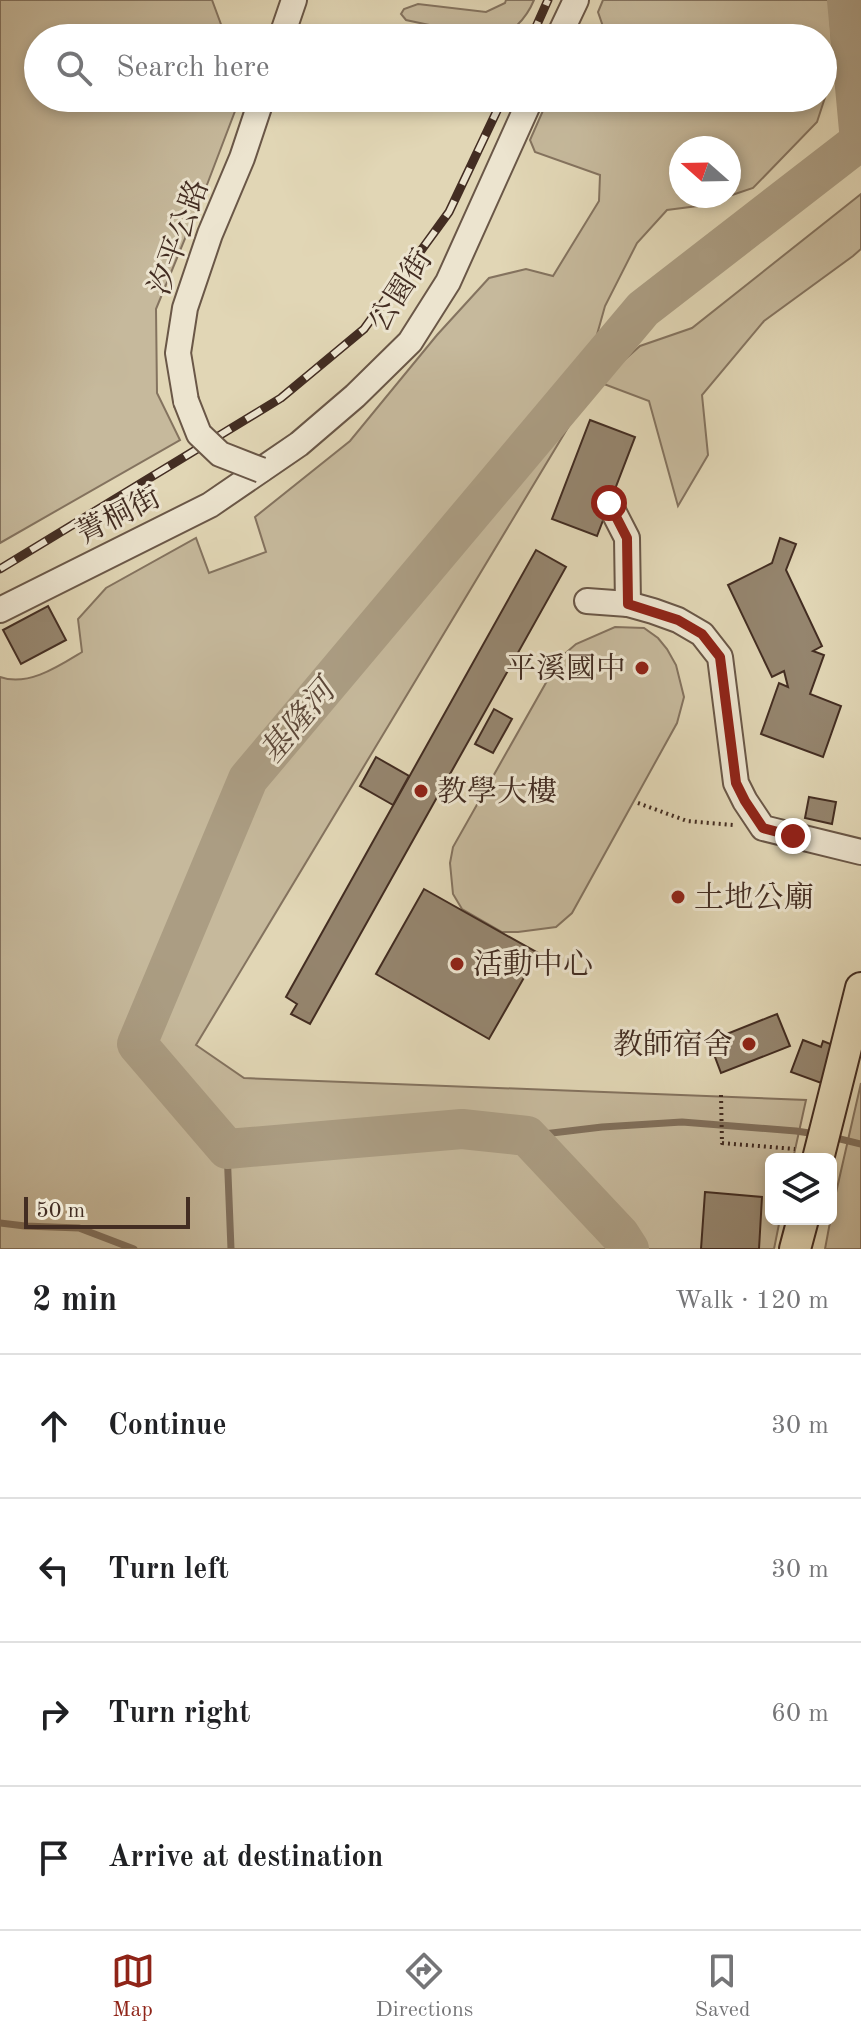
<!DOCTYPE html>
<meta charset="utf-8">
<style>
body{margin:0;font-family:"Old Standard TT","Noto Serif TC",serif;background:#f6f6f6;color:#202124}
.controls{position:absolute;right:24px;bottom:24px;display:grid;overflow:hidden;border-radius:12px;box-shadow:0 4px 12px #0003}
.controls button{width:72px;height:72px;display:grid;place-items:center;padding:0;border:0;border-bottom:2px solid #e0e0e0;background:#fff;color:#202124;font:40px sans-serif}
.compass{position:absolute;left:669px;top:136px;width:72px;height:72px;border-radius:50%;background:#fff;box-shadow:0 4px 12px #0003;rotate:290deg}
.scale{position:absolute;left:24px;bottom:20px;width:166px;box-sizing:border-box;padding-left:8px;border:4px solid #432d22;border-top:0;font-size:22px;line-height:28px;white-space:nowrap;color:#432d22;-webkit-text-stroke:6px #ece4cf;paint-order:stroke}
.stop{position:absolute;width:24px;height:24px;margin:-18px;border:6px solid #8f2418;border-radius:50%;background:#fff}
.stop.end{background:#8f2418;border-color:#fff;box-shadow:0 2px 8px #0008}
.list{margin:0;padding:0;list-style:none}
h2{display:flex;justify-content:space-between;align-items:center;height:104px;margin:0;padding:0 32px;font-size:34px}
h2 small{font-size:26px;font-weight:400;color:#757577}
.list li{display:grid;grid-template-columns:52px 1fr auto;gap:24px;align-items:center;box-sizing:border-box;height:144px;padding:0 32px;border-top:2px solid #e0e0e0}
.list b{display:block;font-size:30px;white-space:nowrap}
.list em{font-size:26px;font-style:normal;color:#757577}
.icon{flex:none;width:44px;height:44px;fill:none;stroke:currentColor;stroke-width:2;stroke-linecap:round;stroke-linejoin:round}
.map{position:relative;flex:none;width:861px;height:1249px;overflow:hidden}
.search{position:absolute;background:#fff;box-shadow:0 4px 12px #0003;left:24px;right:24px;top:24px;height:88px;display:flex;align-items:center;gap:20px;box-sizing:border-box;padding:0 28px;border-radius:44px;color:#757577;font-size:30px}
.sheet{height:680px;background:#fff}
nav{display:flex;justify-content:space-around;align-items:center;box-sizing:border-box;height:112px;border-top:2px solid #e0e0e0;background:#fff;font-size:22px;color:#757577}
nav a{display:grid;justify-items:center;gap:4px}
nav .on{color:#8f2418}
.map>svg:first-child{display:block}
.green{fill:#c6b99c;stroke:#84735f;stroke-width:2}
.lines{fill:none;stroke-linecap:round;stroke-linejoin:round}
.stream{stroke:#81705c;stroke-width:7}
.river{stroke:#ab9d83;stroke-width:40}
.building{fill:#95856e;stroke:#432d22;stroke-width:2}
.minor-casing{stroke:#6a5747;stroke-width:28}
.major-casing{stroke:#432d22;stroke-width:34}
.path{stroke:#432d22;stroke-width:4;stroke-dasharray:2 4;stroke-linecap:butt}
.minor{stroke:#ece4cf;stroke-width:24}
.major{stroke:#e1d6b5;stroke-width:30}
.rail-casing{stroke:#432d22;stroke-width:9}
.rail{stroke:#ece4cf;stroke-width:6;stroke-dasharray:18;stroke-linecap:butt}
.minor-bridge-casing{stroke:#6a5747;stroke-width:28;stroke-linecap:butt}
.minor-bridge{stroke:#ece4cf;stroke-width:24}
.route{stroke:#8f2418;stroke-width:10}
.poi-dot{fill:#8f2418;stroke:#ece4cf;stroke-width:3}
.labels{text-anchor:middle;stroke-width:6;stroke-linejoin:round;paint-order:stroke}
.street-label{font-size:30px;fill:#432d22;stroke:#ece4cf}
.poi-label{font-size:30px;fill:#432d22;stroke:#ece4cf;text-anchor:start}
.water-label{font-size:32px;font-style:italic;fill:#5d493a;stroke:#ece4cf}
</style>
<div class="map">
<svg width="861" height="1249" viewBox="0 0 861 1249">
<rect width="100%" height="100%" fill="#e1d6b5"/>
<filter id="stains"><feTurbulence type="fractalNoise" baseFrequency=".0025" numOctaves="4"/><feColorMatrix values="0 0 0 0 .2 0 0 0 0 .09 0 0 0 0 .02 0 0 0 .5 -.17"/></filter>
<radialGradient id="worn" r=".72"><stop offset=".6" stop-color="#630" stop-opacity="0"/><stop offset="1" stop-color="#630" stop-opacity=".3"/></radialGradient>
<g class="green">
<polygon points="0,0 212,0 222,27 234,38 38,38 38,98 240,98 205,190 156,309 157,393 180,440 0,543"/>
<path d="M506,0H534C527,17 510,38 490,38L406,20L401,14L404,9L418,4L486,12L505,3Z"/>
<path d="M603,0H829L834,70L817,122L753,188L729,196V148H681V196H728L698,206L667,210L637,243L605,306L593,349L623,361L640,346L692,328L861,194V249L853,256L764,321L702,395L708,455L678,506L649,401L596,381L196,1045L244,1078L806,1100L793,1159H771V1219H780L774,1249H0V677C28,687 59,666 82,652L78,619L106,588L196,538L209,573L266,552L255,517L350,441L437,335L489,278L526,269L553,276L599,201L600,175L535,152L530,140L545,106L574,110L594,107L597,98H823V38H607L598,12Z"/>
<polygon points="615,627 644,628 658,638 667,649 676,665 684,697 677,723 572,913 556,927 518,932 502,932 462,909 453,894 450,863 453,847 560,658 576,644"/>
<polygon points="861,1083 861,1249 825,1249 833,1206"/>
</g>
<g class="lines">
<g class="stream">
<polyline points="860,141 861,142"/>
<polyline points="527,1136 602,1127 682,1122 796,1131 816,1134"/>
<polyline points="832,1137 861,1144"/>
<polyline points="227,1149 231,1249"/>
<polyline points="0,1223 25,1226 79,1228 134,1249"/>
</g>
<polyline class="river" points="629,1249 620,1235 527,1136 462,1129 227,1149 137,1044 248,779 643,309 860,141 847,0"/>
</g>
<g class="building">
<polygon points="590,420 635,437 597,536 552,519"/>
<polygon points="780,538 796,544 786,570 822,646 813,651 824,655 810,694 841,706 823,757 761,734 779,683 788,687 784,671 772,677 728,585 772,563"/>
<polygon points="536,550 566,567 310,1024 291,1014 297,1004 286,997"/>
<polygon points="48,606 66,640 21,664 3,630"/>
<polygon points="494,709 512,719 493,753 475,744"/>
<polygon points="376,757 409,776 393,805 360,786"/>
<polygon points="809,797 836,802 832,824 805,818"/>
<polygon points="424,889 538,953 489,1039 376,974"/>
<polygon points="777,1014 790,1046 721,1073 709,1041"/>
<polygon points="803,1040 821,1047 823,1041 838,1047 824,1084 791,1072"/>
<polygon points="705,1192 762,1197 759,1249 701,1249"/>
</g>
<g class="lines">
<defs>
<g id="minor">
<polyline points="281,38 294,0"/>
<polyline points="558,38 576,0"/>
<polyline points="186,401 178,353 185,308 210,234 242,158 262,98"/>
<polyline points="609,503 627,538 628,604"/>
<polyline points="587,601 628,604 653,611 678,620 702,634 720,657 736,783 745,801 763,828 861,852"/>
<polyline points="0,610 210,505 299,444 355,396 410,342 448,282 531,98"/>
</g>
<g id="major">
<polyline points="818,1159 861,988"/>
<polyline points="795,1249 803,1219"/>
</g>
</defs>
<use href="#minor" class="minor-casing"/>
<use href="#major" class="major-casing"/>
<g class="path">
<polyline points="638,803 687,821 733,825"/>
<polyline points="721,1095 722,1143 795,1149"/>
</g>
<use href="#minor" class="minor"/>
<use href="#major" class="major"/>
<defs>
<g id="rail">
<polyline points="531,38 548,0"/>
<polyline points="0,569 281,398 364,329 449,212 503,98"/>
</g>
</defs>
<use href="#rail" class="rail-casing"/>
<use href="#rail" class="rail"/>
<defs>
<polyline id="minor-bridge" points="186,401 199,434 220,454 261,470"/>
</defs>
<use href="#minor-bridge" class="minor-bridge-casing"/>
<use href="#minor-bridge" class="minor-bridge"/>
</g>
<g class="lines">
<polyline class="route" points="609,503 627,538 628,604 678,620 702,634 720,657 736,783 745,801 763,828 793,836"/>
</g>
<g class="poi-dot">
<circle cx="642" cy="668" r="8"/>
<circle cx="421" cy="791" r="8"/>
<circle cx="678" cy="897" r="8"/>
<circle cx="457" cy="964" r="8"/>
<circle cx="749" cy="1044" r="8"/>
</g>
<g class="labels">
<g class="street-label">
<text transform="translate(178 237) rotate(-70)" y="10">汐平公路</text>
<text transform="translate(400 290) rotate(-57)" y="10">公園街</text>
<text transform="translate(118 515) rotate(-27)" y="10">菁桐街</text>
</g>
<g class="poi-label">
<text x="626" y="678" text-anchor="end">平溪國中</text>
<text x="437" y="801">教學大樓</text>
<text x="694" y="907">土地公廟</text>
<text x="473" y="974">活動中心</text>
<text x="733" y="1054" text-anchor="end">教師宿舍</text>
</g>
<g class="water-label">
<text transform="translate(297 721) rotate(-50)" y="11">基隆河</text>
</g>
</g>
<rect width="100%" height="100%" filter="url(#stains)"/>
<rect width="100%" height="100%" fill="url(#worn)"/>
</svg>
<div class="controls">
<button><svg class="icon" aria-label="layers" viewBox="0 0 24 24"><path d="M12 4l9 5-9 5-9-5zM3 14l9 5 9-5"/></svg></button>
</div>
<svg class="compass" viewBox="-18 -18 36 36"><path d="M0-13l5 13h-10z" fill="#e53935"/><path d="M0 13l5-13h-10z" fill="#757577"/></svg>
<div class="scale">50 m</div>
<div class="stop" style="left:609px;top:503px"></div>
<div class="stop end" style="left:793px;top:836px"></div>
<div class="search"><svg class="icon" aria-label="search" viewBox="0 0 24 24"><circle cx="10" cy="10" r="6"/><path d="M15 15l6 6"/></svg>Search here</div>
</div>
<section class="sheet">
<h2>2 min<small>Walk · 120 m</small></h2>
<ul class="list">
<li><svg class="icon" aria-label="ahead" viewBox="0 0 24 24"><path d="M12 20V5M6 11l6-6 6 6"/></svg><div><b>Continue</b></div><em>30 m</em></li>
<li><svg class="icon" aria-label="left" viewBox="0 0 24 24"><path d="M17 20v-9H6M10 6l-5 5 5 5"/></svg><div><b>Turn left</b></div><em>30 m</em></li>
<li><svg class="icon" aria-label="right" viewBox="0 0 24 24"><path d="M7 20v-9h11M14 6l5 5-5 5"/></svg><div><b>Turn right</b></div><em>60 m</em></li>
<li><svg class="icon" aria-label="arrive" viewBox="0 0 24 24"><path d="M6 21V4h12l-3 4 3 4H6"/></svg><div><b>Arrive at destination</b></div></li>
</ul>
</section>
<nav>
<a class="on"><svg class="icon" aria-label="map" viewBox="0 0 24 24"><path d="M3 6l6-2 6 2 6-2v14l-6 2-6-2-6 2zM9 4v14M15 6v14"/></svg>Map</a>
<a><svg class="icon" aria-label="directions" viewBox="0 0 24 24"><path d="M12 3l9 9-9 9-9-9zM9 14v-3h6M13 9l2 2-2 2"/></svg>Directions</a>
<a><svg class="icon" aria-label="saved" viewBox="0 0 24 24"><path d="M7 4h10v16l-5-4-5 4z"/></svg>Saved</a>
</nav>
